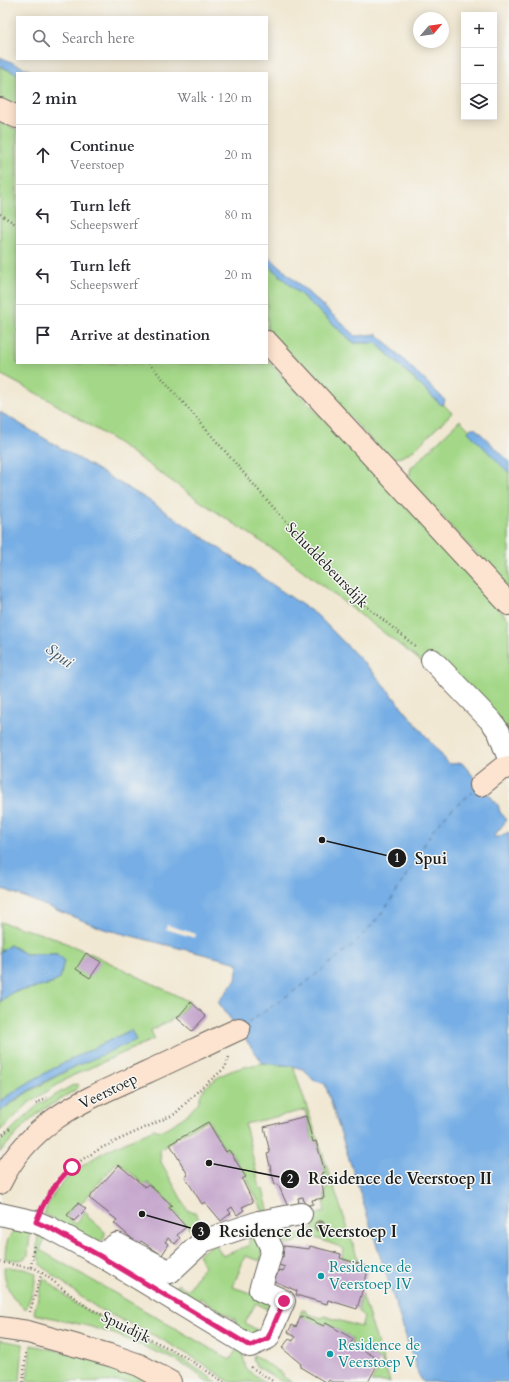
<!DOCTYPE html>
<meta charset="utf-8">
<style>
body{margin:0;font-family:Cardo,serif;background:#f7f7f7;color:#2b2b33}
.controls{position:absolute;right:12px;top:12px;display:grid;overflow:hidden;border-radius:0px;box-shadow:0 2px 10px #0003}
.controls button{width:36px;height:36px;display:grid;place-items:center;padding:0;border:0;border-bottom:1px solid #e1e1e2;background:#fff;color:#2b2b33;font:20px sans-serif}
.compass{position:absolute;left:413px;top:12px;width:36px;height:36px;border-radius:50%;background:#fff;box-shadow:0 2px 10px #0003;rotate:61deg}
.stop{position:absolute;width:12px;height:12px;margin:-9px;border:3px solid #db2777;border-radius:50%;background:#fff}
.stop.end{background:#db2777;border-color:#fff;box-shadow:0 1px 4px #0008}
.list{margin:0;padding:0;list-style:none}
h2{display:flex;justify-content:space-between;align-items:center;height:52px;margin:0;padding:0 16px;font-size:17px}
h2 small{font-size:13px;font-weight:400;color:#7c7c81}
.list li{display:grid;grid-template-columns:26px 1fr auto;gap:12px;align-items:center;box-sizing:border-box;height:60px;padding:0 16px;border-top:1px solid #e1e1e2}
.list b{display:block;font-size:15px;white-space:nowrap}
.list p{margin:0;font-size:13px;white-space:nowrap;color:#7c7c81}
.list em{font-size:13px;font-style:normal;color:#7c7c81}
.icon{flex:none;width:22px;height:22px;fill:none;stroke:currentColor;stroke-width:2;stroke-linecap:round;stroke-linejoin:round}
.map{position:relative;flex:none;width:509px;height:1382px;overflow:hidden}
.search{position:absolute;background:#fff;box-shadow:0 2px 10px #0003;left:16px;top:16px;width:252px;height:44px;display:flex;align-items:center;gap:10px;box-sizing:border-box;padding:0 14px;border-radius:0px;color:#7c7c81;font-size:15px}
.panel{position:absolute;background:#fff;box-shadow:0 2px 10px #0003;left:16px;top:72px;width:252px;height:292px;border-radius:0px}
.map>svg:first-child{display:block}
.green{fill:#a4d888;stroke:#607a52}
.water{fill:#76aee5;stroke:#496580}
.pier{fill:#f1e8d3}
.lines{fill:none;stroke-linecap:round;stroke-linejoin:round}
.ferry{stroke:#40566c;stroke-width:1;stroke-dasharray:5 4;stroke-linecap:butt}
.building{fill:#c4a5cc}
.street-casing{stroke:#67635c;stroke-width:24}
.secondary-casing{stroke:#67635c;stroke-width:24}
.path{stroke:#67635c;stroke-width:2.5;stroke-dasharray:1 3;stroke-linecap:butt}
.street{stroke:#fff;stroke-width:22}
.secondary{stroke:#fde4d0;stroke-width:22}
.tree{fill:#929780}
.route{stroke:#db2777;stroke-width:5}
.culture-dot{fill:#0f9aa8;stroke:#f6f6f2;stroke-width:1.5}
.labels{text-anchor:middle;stroke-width:3;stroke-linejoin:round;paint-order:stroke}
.street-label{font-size:15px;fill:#1c1c1c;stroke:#f6f6f2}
.culture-label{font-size:15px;fill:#0d838f;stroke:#f6f6f2;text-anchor:start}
.water-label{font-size:16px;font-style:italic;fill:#40566c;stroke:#f6f6f2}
.leader{fill:none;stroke:#1c1c1c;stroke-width:1.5}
.callout-dot{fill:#1c1c1c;stroke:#f6f6f2;stroke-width:1.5}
.mark-label{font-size:12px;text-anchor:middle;font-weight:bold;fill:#fff}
.callout-label{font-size:16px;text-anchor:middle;font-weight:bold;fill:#1c1c1c;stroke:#f6f6f2;stroke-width:3;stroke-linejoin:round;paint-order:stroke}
</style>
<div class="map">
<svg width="509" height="1382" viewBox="0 0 509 1382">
<rect width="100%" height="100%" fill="#f6f6f2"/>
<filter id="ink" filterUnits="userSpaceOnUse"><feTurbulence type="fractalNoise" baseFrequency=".025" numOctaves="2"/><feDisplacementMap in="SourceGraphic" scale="8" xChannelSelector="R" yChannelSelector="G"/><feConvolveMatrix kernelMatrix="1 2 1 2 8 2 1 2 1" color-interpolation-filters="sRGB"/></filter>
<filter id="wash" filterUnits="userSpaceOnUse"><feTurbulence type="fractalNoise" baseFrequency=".012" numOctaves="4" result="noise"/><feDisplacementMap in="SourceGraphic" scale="16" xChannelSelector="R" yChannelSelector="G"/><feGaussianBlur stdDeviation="0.9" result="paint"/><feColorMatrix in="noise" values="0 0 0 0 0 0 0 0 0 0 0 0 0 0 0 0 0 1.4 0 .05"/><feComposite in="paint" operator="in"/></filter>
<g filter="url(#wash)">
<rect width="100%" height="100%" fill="#f1e8d3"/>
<g class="green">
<polygon points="0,66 17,74 17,108 0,100"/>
<polygon points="0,121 17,130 17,363 267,363 267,360 388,487 509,620 509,733 422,662 289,560 197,499 118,443 49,400 0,374"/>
<polygon points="267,264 354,343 376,343 441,405 443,404 452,413 414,450 401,457 389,459 267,329"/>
<polygon points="460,420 470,430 468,431 470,434 509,473 509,589 410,482 409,477 411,468"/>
<path d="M0,922L49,936L94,955L190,1002L177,1017L151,1030L154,1039L72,1076L30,1102L0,1131V1112L2,1110L28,1092L66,1071L131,1030C87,1052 41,1072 0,1101V1002L13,992L34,988L51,984L57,954H26L10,945L0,952Z"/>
<path d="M263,1063L293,1066L359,1262L342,1258L343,1248L311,1236L290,1244L278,1243L272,1230L285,1239L314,1229L306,1218L324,1212L325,1193L328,1186L317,1141L313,1142L305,1110L245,1124L260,1188L263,1189L268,1209V1211L265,1215L246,1177L229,1149L226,1151L208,1120L182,1134L160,1150L161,1162L188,1211L195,1212L205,1229L198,1235L191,1230L171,1208L173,1205L148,1183L145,1185L118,1162L116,1163L81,1204L78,1202L66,1216L76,1224L85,1211L88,1214L87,1216L105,1232C105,1238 102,1241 97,1243L44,1214C61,1166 112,1148 154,1129L160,1131C174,1124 187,1117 197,1104C201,1099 199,1094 205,1088C223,1070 240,1068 263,1063Z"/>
<polygon points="77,1084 78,1088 41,1111 25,1125 0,1152 0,1142 16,1125 38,1105 73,1085"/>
<path d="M18,1228L30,1232L28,1255C22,1263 13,1259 5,1259C5,1248 7,1233 18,1228Z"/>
<polygon points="250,1233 263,1242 261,1261 245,1256 233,1287 250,1293 269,1303 270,1311 256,1303 245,1323 259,1331 252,1337 235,1327 236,1320 200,1298 197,1304 174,1291 175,1286 178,1284 188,1290 204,1266 198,1254 215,1244 223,1256 249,1245"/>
<path d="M38,1234H47L40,1250L230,1360L238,1347L242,1350L246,1369L265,1382H230L194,1358L159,1338L99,1309L80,1296L42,1266C36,1256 37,1246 38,1234Z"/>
<path d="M4,1267C14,1268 28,1268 36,1274L34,1288L26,1309C11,1299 4,1285 4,1267Z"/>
<polygon points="45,1279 77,1305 190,1364 217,1382 208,1382 192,1370 173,1359 114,1334 88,1326 35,1314 34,1312 43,1280"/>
<polygon points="362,1294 390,1382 371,1382 383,1362 351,1343 353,1339 326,1323 324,1326 300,1316 302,1310 307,1311 307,1314 322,1318 324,1316 361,1327 364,1318 358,1310"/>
<polygon points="0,1340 23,1344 20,1381 6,1382 0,1381"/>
<polygon points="31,1345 106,1361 154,1382 27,1381"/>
<polygon points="254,1355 283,1374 283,1377 292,1382 282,1382 258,1367 253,1360"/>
</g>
<g class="water">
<polygon points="0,57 36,73 17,73 17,74 0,66"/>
<polygon points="267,255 356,336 377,334 445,400 444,403 441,405 376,343 354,343 267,264"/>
<polygon points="0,412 150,501 317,615 373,672 449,764 462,763 498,805 500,812 507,820 494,836 495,838 509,832 509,1382 423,1382 418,1374 325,1084 313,1080 305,1070 293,1066 263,1063 218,1002 236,980 238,963 104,929 6,890 0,889"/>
<polygon points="471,428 475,428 509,461 509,473 470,434 468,431"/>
<polygon points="10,945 26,954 57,954 64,960 60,979 51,984 34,988 13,992 0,1002 0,952"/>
<path d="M131,1030L136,1040C92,1060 36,1080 0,1112V1101C41,1072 87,1052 131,1030Z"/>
</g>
<polygon class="pier" points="167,925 196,934 195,938 166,929"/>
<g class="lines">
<polyline class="ferry" points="248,1023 304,984 355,943 380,916 395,894 433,830 451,810 473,792"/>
</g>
<g id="blocks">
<g class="building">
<polygon points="86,953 101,962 90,978 76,969"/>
<polygon points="191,1002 206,1016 192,1031 177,1018"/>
<polygon points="306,1116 313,1142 316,1141 325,1172 321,1173 324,1198 312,1200 313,1204 305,1206 303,1197 298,1198 299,1203 288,1207 278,1184 275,1185 267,1154 270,1153 264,1127"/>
<polygon points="208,1122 226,1152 229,1150 246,1177 242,1179 253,1202 242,1207 244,1210 237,1215 232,1207 228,1210 231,1213 221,1221 205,1202 202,1204 185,1177 188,1175 170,1144"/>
<polygon points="119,1165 145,1187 148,1184 172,1205 169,1208 186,1227 177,1235 180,1238 175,1244 168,1238 165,1242 169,1244 162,1255 141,1241 138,1244 114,1223 117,1220 89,1198"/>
<polygon points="78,1203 86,1209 74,1221 67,1215"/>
<polygon points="284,1246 309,1249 310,1246 341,1254 340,1258 369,1267 357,1309 328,1300 327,1304 296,1295 297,1291 274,1281 279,1270 283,1271 285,1267 276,1264 278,1256 283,1257"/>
<polygon points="301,1316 324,1326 326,1323 353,1339 351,1343 380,1360 368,1382 332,1382 329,1380 328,1382 325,1382 300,1367 301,1364 282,1348 289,1339 293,1341 295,1337 288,1332 292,1325 296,1327"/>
</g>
</g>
</g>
<g filter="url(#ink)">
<use href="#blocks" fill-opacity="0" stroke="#67635c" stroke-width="1"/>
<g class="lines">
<defs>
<g id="street">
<polyline points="432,660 492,722 499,732 509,759"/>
<polyline points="0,1214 36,1222 50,1228 100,1255 250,1346 268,1338 284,1301 260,1290 272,1249 259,1222 203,1241 170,1272 117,1244 100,1255"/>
<polyline points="259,1222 301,1214"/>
</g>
<g id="secondary">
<polyline points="0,109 17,117"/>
<polyline points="267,342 509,604"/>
<polyline points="481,785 501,769 509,767"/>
<path d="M0,1183C31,1119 87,1099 147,1072C178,1058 208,1043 239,1029"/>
<polyline points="0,1328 28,1332 113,1356 139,1365 170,1382"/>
</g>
</defs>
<use href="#street" class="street-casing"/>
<use href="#secondary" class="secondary-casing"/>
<g class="path">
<polyline points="0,214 17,225"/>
<polyline points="149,363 273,507 354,596 415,646"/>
<polyline points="36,1104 46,1097"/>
<polyline points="0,1137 10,1128"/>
<polyline points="44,1202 48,1193 60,1178 83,1159 103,1147 175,1114 201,1088 225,1068 229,1057"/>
<polyline points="0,1262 37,1269 87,1307 182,1355 224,1382"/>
<polyline points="31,1267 34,1244"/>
<polyline points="30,1312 42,1272"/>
<polyline points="251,1367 274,1382"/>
<polyline points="23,1382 26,1353"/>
</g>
<use href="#street" class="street"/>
<use href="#secondary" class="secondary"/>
</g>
<circle class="tree" cx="320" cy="1226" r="6"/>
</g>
<g class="lines" filter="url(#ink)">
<path class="route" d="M72,1167C55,1183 44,1200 36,1222L50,1228L100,1256L250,1346L268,1338L284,1301"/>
</g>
<g class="culture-dot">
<circle cx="321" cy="1276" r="4"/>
<circle cx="330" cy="1354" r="4"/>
</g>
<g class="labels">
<g class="street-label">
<text transform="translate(327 565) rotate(46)" y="5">Schuddebeursdijk</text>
<text transform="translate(108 1091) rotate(-26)" y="5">Veerstoep</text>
<text transform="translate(126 1327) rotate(26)" y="5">Spuidijk</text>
</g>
<g class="culture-label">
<text x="329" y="1272">Residence de<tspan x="329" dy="17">Veerstoep IV</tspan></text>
<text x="338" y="1350">Residence de<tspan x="338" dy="17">Veerstoep V</tspan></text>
</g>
<g class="water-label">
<text transform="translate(60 655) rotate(36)" y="6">Spui</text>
</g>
</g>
<path class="leader" d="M322 840L397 858M209 1163L290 1179M142 1214L201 1231"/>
<g class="callout-dot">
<circle cx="322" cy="840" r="4"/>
<circle cx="209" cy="1163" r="4"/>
<circle cx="142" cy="1214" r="4"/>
<circle cx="397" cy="858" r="10"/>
<circle cx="290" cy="1179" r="10"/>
<circle cx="201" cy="1231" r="10"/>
</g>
<g class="mark-label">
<text x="397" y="862">1</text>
<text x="290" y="1183">2</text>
<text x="201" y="1236">3</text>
</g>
<g class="callout-label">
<text x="431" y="864">Spui</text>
<text x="400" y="1184">Residence de Veerstoep II</text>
<text x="308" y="1237">Residence de Veerstoep I</text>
</g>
</svg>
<div class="controls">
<button>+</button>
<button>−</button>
<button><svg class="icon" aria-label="layers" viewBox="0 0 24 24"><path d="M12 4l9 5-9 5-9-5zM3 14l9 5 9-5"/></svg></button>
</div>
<svg class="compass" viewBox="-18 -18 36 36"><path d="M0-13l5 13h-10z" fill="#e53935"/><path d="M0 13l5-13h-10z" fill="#7c7c81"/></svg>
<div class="stop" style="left:72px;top:1167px"></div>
<div class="stop end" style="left:284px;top:1301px"></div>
<div class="search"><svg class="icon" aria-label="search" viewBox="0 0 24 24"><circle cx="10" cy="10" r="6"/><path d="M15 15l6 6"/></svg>Search here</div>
<section class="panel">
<h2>2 min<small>Walk · 120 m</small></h2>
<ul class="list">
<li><svg class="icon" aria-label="ahead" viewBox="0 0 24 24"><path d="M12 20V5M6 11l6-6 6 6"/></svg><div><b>Continue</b><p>Veerstoep</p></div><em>20 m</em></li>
<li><svg class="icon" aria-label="left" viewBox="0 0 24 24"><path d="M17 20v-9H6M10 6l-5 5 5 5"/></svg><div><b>Turn left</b><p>Scheepswerf</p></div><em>80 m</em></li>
<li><svg class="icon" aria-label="left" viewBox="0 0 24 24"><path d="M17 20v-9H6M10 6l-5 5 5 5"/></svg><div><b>Turn left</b><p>Scheepswerf</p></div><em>20 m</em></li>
<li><svg class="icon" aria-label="arrive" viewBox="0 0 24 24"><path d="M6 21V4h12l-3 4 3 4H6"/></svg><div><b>Arrive at destination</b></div></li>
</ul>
</section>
</div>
